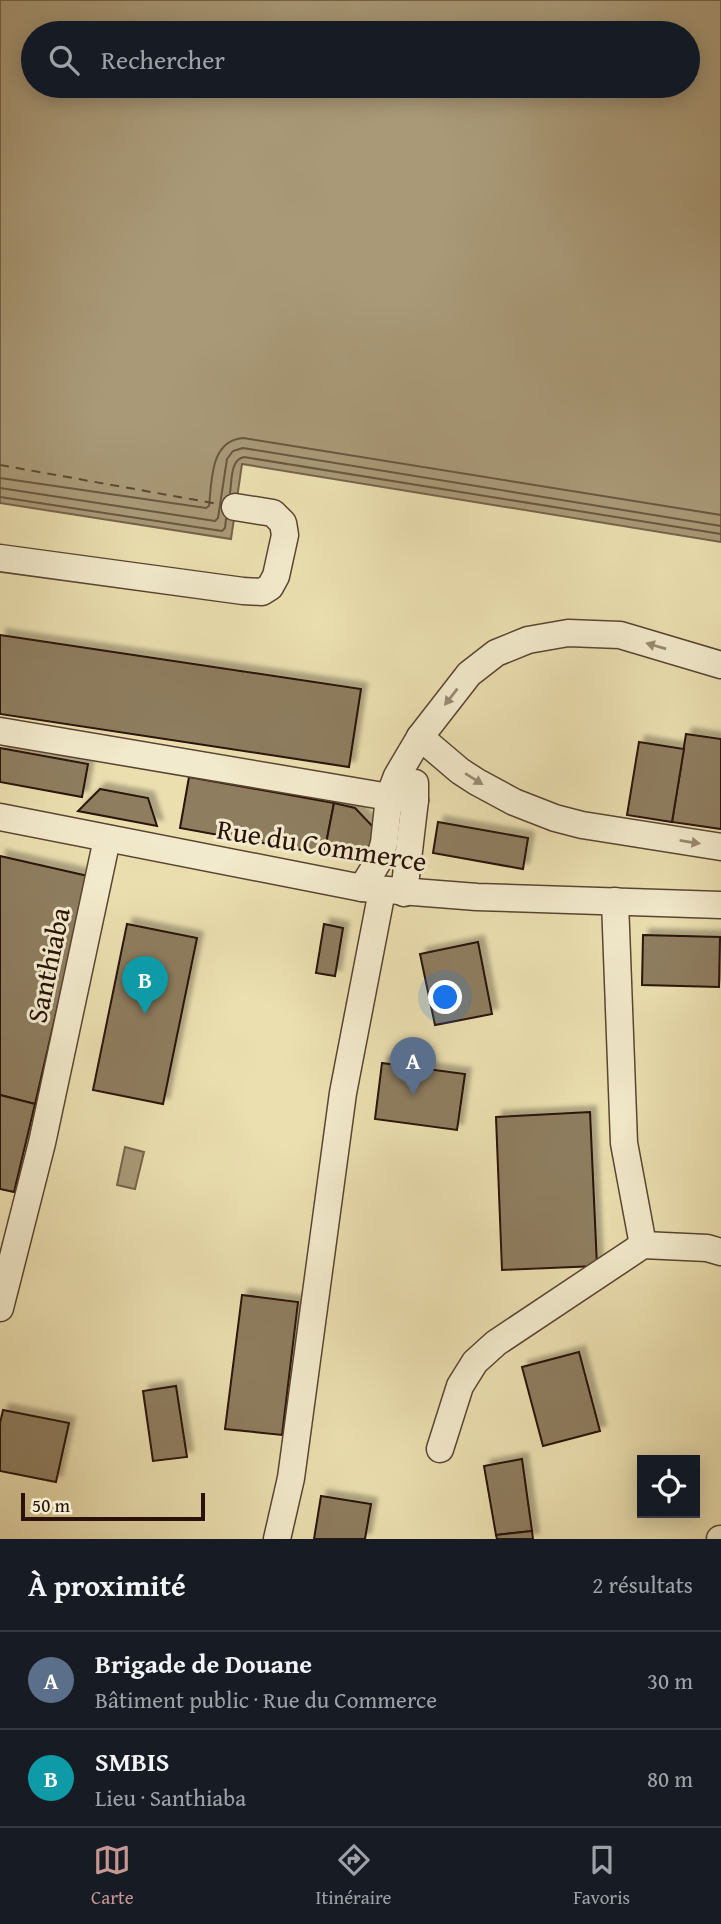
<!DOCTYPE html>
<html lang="fr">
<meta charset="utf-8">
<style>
body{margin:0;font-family:"Gentium Book Plus",serif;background:#20242c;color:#f1f3f6}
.controls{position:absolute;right:21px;bottom:21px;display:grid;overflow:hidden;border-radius:0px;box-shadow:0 4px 18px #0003}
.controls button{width:63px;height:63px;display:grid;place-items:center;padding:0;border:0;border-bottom:2px solid #363941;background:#171b24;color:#f1f3f6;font:35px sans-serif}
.scale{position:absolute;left:21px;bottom:18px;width:184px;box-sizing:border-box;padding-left:7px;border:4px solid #2a1208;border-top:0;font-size:19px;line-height:24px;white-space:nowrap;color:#2a1208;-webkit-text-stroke:5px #f2eacc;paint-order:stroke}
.you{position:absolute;left:446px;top:998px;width:24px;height:24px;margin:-18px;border:5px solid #fff;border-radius:50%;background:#1a73e8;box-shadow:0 0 0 10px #1a73e833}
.badge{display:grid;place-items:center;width:46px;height:46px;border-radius:50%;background:#c59692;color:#fff;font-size:23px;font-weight:700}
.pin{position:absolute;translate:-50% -58px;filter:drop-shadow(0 2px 4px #0008)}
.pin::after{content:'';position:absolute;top:37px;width:24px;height:21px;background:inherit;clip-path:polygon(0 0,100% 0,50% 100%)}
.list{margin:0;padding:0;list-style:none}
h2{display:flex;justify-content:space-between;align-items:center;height:91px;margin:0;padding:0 28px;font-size:30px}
h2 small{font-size:23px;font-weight:400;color:#9ea1a6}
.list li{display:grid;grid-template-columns:46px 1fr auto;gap:21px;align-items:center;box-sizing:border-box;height:98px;padding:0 28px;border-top:2px solid #363941}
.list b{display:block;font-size:26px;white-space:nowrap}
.list p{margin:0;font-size:23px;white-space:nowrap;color:#9ea1a6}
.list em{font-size:23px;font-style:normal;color:#9ea1a6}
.icon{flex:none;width:38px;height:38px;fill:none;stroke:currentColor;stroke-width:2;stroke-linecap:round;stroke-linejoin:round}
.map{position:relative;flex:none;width:721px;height:1539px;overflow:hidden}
.search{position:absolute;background:#171b24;box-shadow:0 4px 18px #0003;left:21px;right:21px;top:21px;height:77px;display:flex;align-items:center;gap:18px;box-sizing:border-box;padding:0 24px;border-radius:38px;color:#9ea1a6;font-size:26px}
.sheet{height:287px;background:#171b24}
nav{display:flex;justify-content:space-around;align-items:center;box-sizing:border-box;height:98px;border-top:2px solid #363941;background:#171b24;font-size:19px;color:#9ea1a6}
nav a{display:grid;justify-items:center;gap:4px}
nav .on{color:#c59692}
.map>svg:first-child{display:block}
.water{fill:#a99977;stroke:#76634b;stroke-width:2;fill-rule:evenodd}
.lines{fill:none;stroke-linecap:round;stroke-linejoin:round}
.shore{stroke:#6a5640;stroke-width:2}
.ferry{stroke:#5d4834;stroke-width:2;stroke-dasharray:9 7;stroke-linecap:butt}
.building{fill:#8e7d5f;stroke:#2a1208;stroke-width:2;filter:url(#shadow)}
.minor-casing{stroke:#5a4532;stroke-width:29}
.minor{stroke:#f2eacc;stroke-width:26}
.oneway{fill:#988974}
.labels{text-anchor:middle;stroke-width:6;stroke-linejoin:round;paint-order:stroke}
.street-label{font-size:28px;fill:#2a1208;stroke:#f2eacc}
</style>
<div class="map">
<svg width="721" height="1539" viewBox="0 0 721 1539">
<defs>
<filter id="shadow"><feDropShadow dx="6" dy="-6" stdDeviation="2" flood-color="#0004"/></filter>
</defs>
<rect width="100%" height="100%" fill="#ebdfb0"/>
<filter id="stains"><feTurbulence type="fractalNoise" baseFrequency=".00286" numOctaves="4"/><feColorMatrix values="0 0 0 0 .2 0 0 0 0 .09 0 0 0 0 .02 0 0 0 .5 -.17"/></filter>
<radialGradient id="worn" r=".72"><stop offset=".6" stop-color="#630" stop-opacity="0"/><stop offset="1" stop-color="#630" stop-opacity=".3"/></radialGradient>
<g class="water">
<path d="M0,0H721V542L242,464L231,539L0,503ZM33,33H688V86H33Z"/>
<polygon points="125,1147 144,1152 135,1189 117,1185"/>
</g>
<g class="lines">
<g class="shore">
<path d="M0,478L206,508L209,506C212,480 210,441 243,438L721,515"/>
<polyline points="0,488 215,521 218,518 227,459 233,451 243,448 721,526"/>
<path d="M230,493C232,481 230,460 244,457L721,534"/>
<polyline points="0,497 222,531 225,528 226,519"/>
</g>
<polyline class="ferry" points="0,465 224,505"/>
</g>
<g class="building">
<polygon points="0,635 361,689 349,767 0,714"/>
<polygon points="686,734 721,739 721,829 672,822"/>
<polygon points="639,742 684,749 672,822 627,815"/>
<polygon points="0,748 88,764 82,797 0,782"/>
<polygon points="189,777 334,803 324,854 180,828"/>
<polygon points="100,789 148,798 157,826 78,811"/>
<polygon points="334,803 355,808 376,830 375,846 352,859 324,854"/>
<polygon points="438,822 528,838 523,869 433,853"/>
<polygon points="0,856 88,876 35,1104 0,1095"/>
<polygon points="127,924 197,938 163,1104 93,1090"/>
<polygon points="324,924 343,928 335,976 316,973"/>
<polygon points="643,935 720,937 719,987 642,985"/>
<polygon points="478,942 492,1014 435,1025 420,954"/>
<polygon points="382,1063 465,1074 457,1130 375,1119"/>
<polygon points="0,1095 35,1104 14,1192 0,1189"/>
<polygon points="590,1112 597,1266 502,1270 496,1117"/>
<polygon points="242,1295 298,1302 282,1435 225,1429"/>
<polygon points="579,1352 600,1431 543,1446 522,1367"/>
<polygon points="176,1386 187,1457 153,1461 143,1391"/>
<polygon points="3,1410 69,1423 56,1482 0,1471 0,1423"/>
<polygon points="522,1459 532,1531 496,1535 484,1466"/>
<polygon points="321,1496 371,1504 365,1539 314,1539"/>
<polygon points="532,1531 533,1539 497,1539 496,1535"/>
</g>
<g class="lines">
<defs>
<g id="minor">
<polyline points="0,558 243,591 262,592 270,587 276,576 285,535 283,523 273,513 235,507"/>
<polyline points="0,731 389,797 415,800"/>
<polyline points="420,737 460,771 477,782 514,802 555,818 582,825 721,847"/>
<polyline points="0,817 362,888 477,897 721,905"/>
<polyline points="362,888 379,860 384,843 389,797 397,776 420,737 469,674 496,653 528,640 568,633 620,635 721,665"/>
<polyline points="404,893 415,800 415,783"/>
<polyline points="615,901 624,1143 643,1245"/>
<polyline points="0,1308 42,1143 107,839"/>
<polyline points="440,1449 460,1386 475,1362 496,1343 643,1245 707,1248 721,1252"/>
<polyline points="277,1539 291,1478 343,1093 382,891"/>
<polyline points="720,1539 721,1539"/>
</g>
</defs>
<use href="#minor" class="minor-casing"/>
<use href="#minor" class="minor"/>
</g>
<defs><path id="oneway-solid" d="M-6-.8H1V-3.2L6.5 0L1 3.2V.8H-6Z" transform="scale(1.75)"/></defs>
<g class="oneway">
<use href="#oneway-solid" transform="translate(656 646) rotate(-164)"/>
<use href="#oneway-solid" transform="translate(451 697) rotate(128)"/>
<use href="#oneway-solid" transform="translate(474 779) rotate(32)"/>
<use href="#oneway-solid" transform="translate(690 842) rotate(9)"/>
</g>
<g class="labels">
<g class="street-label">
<text transform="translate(322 845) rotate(9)" y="10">Rue du Commerce</text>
<text transform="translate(48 965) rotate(-78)" y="10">Santhiaba</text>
</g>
</g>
<rect width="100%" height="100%" filter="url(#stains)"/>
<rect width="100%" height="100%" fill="url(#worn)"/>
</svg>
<div class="controls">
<button><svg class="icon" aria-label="locate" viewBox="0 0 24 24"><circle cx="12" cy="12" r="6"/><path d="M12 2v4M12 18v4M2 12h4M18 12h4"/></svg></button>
</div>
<div class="scale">50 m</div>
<div class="you"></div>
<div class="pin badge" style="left:413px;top:1095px;background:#5c6f8a">A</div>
<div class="pin badge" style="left:145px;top:1014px;background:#0f9aa8">B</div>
<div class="search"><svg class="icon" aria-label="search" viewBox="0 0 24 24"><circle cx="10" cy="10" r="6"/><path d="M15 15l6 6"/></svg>Rechercher</div>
</div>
<section class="sheet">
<h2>À proximité<small>2 résultats</small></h2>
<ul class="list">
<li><span class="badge" style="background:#5c6f8a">A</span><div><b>Brigade de Douane</b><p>Bâtiment public · Rue du Commerce</p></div><em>30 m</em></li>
<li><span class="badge" style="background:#0f9aa8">B</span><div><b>SMBIS</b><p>Lieu · Santhiaba</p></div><em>80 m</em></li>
</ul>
</section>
<nav>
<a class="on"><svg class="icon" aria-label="map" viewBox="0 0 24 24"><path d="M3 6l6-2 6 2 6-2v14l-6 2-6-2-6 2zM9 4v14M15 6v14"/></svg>Carte</a>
<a><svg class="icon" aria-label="directions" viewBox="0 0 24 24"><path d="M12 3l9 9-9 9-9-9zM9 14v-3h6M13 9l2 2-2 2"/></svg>Itinéraire</a>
<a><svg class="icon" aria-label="saved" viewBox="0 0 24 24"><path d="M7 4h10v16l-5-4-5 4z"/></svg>Favoris</a>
</nav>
